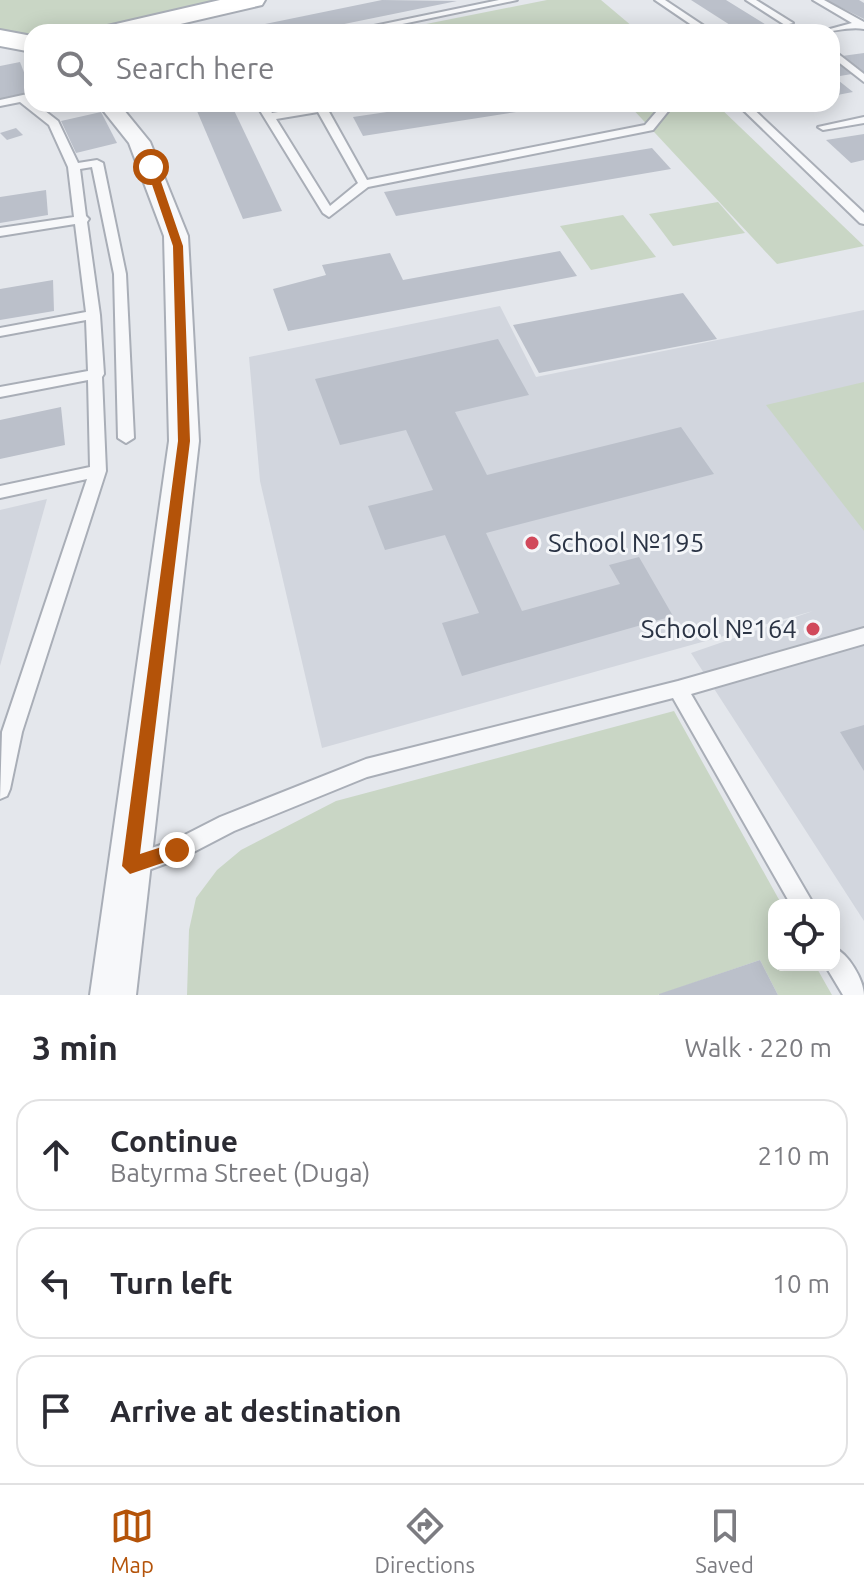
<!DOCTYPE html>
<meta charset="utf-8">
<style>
body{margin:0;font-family:Ubuntu,sans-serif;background:#f2f2f3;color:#2b2b33}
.controls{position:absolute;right:24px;bottom:24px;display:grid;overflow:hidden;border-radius:16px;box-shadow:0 4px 20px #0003}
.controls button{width:72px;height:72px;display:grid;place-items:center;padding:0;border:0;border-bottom:2px solid #e1e1e2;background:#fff;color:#2b2b33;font:40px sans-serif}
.stop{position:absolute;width:24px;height:24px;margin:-18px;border:6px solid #b45309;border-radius:50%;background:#fff}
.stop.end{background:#b45309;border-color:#fff;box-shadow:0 2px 8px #0008}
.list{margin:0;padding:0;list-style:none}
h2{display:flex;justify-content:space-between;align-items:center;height:104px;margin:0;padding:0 32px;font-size:34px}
h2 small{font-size:26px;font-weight:400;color:#7c7c81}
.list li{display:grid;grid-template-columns:52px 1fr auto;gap:24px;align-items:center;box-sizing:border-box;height:112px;margin:0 16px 16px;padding:0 16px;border:2px solid #e1e1e2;border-radius:24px}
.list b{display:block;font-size:30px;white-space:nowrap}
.list p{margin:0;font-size:26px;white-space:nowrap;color:#7c7c81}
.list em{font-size:26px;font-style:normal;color:#7c7c81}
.icon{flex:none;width:44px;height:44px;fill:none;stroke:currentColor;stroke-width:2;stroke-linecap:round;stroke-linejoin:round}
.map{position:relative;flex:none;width:864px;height:995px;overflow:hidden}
.search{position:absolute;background:#fff;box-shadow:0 4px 20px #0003;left:24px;right:24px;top:24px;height:88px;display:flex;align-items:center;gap:20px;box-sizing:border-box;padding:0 28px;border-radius:24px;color:#7c7c81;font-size:30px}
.sheet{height:488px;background:#fff}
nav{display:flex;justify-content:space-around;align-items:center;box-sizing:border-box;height:112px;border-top:2px solid #e1e1e2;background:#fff;font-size:22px;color:#7c7c81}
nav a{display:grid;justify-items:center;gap:4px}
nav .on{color:#b45309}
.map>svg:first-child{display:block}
.built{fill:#d2d6de}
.green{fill:#c9d6c5}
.building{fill:#bbc0ca}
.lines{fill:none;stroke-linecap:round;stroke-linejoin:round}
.lane-casing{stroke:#a9aeb7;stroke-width:4}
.street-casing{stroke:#a9aeb7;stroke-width:4}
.secondary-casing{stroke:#a9aeb7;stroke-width:4}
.lane{fill:#f7f8fa;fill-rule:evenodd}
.street{fill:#f7f8fa;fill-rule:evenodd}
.secondary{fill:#fff;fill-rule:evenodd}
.route{fill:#b45309}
.poi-dot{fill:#d1495b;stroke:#f4f6f9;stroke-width:3}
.labels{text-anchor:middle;stroke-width:6;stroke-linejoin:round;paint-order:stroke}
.poi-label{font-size:26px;fill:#2b3445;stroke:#f4f6f9;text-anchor:start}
</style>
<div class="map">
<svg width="864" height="995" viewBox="0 0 864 995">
<rect width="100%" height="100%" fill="#e4e7ec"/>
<g class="built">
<polygon points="500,306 536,377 864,310 864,921 691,653 813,611 322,748 260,481 249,357"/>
<polygon points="47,499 0,666 0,510"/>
</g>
<g class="green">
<path d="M0,0H222C161,15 56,47 0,29Z"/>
<polygon points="547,0 601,0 639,32 386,32"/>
<polygon points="628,104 716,104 864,246 777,264"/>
<polygon points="718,202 745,233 673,246 649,214"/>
<polygon points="623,215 656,257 591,270 560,226"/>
<polygon points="864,382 864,531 766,405"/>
<polygon points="674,711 782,905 774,905 774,965 815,965 832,995 778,995 760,960 658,995 187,995 189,930 196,898 217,870 241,850 336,801"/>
</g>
<g class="building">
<polygon points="382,0 457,1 305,32 226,32"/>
<polygon points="691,0 726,0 776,31 786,28 792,32 741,32"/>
<polygon points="826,0 859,0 864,3 864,19"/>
<polygon points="864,53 864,73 842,56"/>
<polygon points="836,61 852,74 834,77 853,92 832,96 832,62"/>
<polygon points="20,62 32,93 0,100 0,66"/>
<polygon points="194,104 231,104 282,211 243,219"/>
<polygon points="441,104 555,104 555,106 363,136 353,117"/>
<polygon points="101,112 117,143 76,153 61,121"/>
<polygon points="16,128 23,135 7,140 0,133"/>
<polygon points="864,134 864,160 851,163 826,140"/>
<polygon points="652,148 671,169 396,216 384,192"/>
<polygon points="46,190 48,215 0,223 0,197"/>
<polygon points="560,251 577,276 288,331 273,289 326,275 322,265 390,253 403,280"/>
<polygon points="53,280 54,311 0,320 0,289"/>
<polygon points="683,293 717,339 539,373 513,325"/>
<polygon points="498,339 529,395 455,412 487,475 681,427 714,474 486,533 522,611 620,584 609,565 639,557 673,616 462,676 442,623 479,613 445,535 385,550 368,506 433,490 406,430 340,445 315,379"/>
<polygon points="61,407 65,445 0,459 0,420"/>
<polygon points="864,725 864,771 840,732"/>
<polygon points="760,960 778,995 659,995 659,994"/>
</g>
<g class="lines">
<defs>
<g id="lane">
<polygon points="499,0 517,0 364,32 345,32"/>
<polygon points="655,0 665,0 713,32 702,32"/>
<polygon points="746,0 756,0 793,23 785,25"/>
<path d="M813,0H824L864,22V29C850,26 833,32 819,32L852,23Z"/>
<polygon points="832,49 864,74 864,82 832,57"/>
<polygon points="32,93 32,104 36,104 58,121 78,163 97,160 103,163 126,274 134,438 126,443 118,438 114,274 92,167 80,169 86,216 89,219 87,222 100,315 104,374 102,377 106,471 22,732 10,789 7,796 0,799 2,732 87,479 0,498 0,486 90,467 88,380 0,397 0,387 88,371 86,320 0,336 0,328 86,312 75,224 0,236 0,228 74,217 68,167 49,125 20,102 0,106 0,100"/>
<path d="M256,104H266L272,113L327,104H351L328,110L367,180L645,125L663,104H674L653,130L368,187L329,217L323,213ZM318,112L358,183L330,206L276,119Z"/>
<polygon points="737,104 748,104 864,213 864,224 860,223"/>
<polygon points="864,117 864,123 823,130 818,127"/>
<polygon points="864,628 864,644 691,694 814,905 791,905 673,698 367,777 234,831 184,857 132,876 124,873 121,865 124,857 173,841 220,817 366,759 678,681"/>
<path d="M834,948C848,953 864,980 864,995H843L825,965H834Z"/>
</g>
<polygon id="street" points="98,104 119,104 150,142 188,236 199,441 136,995 90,995 169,441 164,236 129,143"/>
<g id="secondary">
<polygon points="220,0 265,0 262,5 146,32 99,32 103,27"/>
<polygon points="0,30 32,36 32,52 0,46"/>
</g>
</defs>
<use href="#lane" class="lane-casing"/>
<use href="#street" class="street-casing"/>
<use href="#secondary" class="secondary-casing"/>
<use href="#lane" class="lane"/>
<use href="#street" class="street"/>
<use href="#secondary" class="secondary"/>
</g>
<polygon class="route" points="151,164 156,167 183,246 190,441 140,854 177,842 186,850 183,856 130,874 122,866 178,441 173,246 146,167"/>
<g class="poi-dot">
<circle cx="532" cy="543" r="8"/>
<circle cx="813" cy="629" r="8"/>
</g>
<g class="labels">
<g class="poi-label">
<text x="548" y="552">School №195</text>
<text x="797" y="638" text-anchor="end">School №164</text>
</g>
</g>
</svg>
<div class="controls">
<button><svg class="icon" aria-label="locate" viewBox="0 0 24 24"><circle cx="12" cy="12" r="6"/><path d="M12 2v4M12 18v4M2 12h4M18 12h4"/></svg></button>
</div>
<div class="stop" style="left:151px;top:167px"></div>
<div class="stop end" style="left:177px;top:850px"></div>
<div class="search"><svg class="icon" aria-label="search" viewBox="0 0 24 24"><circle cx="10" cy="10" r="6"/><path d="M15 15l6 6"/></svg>Search here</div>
</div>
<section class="sheet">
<h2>3 min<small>Walk · 220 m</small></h2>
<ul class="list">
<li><svg class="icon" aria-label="ahead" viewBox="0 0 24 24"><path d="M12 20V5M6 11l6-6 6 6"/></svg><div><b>Continue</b><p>Batyrma Street (Duga)</p></div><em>210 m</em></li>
<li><svg class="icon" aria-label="left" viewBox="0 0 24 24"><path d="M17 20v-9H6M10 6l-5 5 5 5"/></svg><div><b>Turn left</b></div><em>10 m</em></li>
<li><svg class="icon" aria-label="arrive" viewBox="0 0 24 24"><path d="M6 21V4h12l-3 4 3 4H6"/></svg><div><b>Arrive at destination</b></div></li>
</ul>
</section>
<nav>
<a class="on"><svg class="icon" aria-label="map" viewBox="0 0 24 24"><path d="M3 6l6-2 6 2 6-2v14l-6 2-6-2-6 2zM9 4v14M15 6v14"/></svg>Map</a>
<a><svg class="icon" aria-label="directions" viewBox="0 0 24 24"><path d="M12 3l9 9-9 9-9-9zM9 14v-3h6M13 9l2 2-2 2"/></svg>Directions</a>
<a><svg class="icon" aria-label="saved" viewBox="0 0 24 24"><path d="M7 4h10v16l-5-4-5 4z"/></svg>Saved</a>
</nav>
